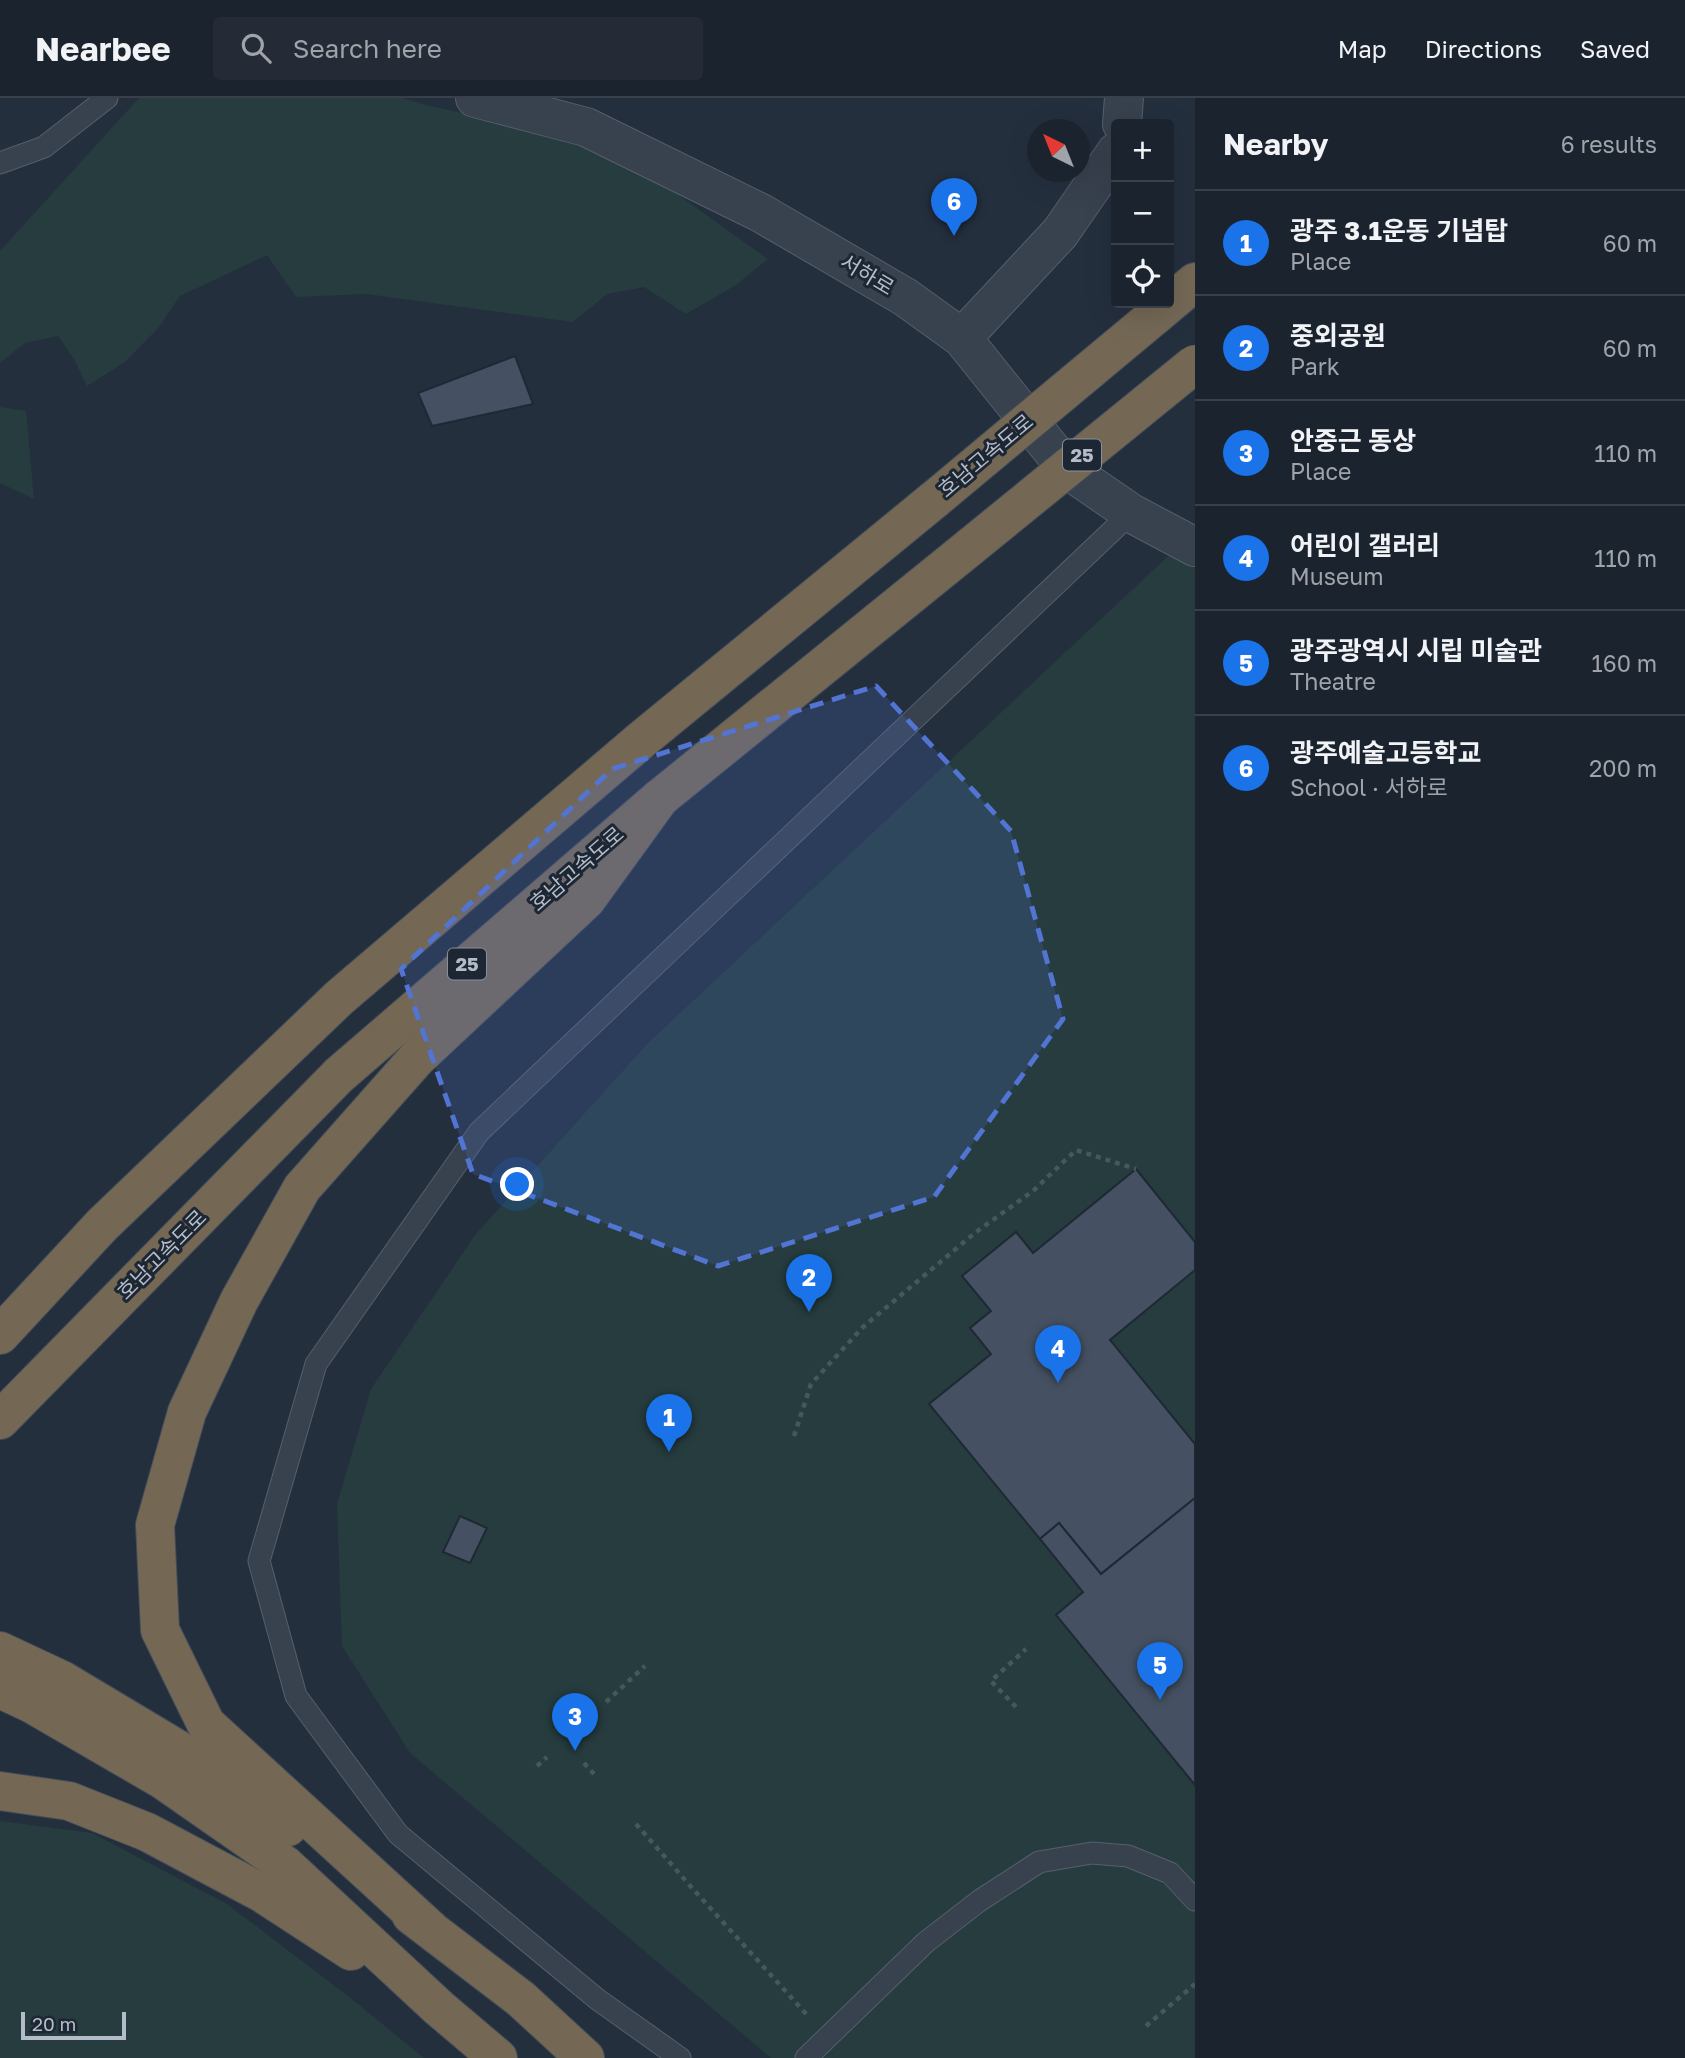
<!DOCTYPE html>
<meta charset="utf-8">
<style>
body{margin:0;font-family:"Golos Text","Noto Sans KR",sans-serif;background:#242b36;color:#f1f3f6}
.controls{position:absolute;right:21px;top:21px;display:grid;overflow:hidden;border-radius:7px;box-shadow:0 7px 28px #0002}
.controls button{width:63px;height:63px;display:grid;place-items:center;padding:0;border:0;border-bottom:2px solid #39404a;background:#1b232e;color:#f1f3f6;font:35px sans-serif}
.compass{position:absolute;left:1027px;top:21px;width:63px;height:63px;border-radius:50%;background:#1b232e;box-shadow:0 7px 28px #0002;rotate:317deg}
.scale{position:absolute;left:21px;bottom:18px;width:105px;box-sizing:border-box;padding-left:7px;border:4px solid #b4bcc9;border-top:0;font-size:19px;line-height:24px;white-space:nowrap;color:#b4bcc9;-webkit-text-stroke:5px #1d2633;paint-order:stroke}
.you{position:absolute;left:518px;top:1087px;width:24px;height:24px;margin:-18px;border:5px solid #fff;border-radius:50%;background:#1a73e8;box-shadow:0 0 0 10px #1a73e833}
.badge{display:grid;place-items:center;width:46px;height:46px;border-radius:50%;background:#1a73e8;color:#fff;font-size:23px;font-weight:700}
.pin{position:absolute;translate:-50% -58px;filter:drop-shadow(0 2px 4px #0008)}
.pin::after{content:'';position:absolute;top:37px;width:24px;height:21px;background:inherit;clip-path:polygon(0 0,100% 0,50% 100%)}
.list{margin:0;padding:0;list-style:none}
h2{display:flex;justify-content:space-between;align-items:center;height:91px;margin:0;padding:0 28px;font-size:30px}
h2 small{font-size:23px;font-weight:400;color:#a0a4aa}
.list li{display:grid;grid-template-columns:46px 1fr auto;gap:21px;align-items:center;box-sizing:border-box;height:105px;padding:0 28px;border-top:2px solid #39404a}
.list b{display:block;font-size:26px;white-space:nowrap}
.list p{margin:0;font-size:23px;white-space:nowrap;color:#a0a4aa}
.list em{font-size:23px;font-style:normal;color:#a0a4aa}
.icon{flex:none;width:38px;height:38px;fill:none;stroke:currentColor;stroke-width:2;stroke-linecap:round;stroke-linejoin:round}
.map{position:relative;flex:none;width:1195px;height:1960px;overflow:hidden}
header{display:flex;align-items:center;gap:42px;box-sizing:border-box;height:98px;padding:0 35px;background:#1b232e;border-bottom:2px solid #39404a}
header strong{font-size:33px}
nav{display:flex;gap:38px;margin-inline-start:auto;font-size:24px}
.search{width:490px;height:63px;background:#242b36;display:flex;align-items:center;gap:18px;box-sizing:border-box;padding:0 24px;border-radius:7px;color:#a0a4aa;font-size:26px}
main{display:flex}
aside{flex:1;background:#1b232e}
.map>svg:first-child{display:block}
.green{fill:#263c3f}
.building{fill:#455162;stroke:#1f2835;stroke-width:2}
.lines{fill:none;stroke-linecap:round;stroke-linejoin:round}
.lane-casing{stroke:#565f6c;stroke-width:23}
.street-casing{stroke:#565f6c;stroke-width:40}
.highway-casing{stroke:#434c59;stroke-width:40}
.path{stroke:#44595c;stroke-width:4.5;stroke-dasharray:5 5;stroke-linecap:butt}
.lane{stroke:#38414e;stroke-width:21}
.street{stroke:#38414e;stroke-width:38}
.highway{stroke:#746855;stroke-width:38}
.highway-bridge-casing{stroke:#434c59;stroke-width:40;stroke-linecap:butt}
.highway-bridge{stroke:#746855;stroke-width:38}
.marked{fill:#5274d3;fill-opacity:0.2;stroke:#5274d3;stroke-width:5;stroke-dasharray:14 9;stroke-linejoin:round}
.labels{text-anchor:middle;stroke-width:6;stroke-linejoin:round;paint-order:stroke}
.shield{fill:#1d2633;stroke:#878f9c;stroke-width:2}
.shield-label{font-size:19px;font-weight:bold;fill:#b4bcc9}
.street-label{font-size:21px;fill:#b4bcc9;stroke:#1d2633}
</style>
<header>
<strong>Nearbee</strong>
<div class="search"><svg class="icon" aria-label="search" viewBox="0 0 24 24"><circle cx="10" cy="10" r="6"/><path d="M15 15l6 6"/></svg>Search here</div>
<nav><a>Map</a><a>Directions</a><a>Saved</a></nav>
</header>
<main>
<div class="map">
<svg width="1195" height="1960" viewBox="0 0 1195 1960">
<rect width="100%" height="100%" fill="#242f3e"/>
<g class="green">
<polygon points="139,0 403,0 426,7 584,42 673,93 768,161 736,187 686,216 644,189 607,196 573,224 366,196 296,199 267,157 180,198 159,229 125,264 87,288 74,261 58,238 25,245 0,265 0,153"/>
<polygon points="0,309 26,313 34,401 0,385"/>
<polygon points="1195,433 1195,1960 771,1960 410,1655 342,1548 337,1406 371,1291 475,1137 648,945"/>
<polygon points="0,1723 92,1735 227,1806 348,1898 424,1960 0,1960"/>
</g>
<g class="building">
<polygon points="515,258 533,306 432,328 418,295"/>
<polygon points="1136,1071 1195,1144 1195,1172 1110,1242 1195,1346 1195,1400 1101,1476 1059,1425 1040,1441 929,1306 991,1256 970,1230 991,1213 962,1178 1016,1134 1033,1155"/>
<polygon points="1195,1400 1195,1687 1056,1517 1083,1494 1040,1441 1059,1425 1101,1476"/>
<polygon points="460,1418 487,1430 470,1465 443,1454"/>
</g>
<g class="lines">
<defs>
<g id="lane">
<polyline points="0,65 44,49 107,0"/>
<polyline points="680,1960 597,1901 398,1736 296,1598 259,1463 316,1266 479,1034 1131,415"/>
<polyline points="806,1960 926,1844 979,1803 1039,1764 1092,1755 1128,1758 1170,1775 1195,1802"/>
</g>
<g id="street">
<polyline points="475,0 586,29 761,115 905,199 962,240 1067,371 1131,415 1195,449"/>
<polyline points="1122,26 1124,0"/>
<polyline points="962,240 1060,135 1116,54"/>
</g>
<g id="highway">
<polyline points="1157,216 1195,184"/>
<polyline points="0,1237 102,1127 339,900 640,643 935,401"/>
<polyline points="0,1322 339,977 660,700 970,449"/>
<polyline points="0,1553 62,1582 184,1655 288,1729"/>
<polyline points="0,1591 32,1606 163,1682 285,1767 439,1910 498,1960"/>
<polyline points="0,1693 69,1703 147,1734 262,1795 351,1853"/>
<polyline points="411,1817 521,1901 585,1960"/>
<polyline points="430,1831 206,1626 160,1532 155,1427 187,1314 239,1203 302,1090 417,960 586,802 660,700"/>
</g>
</defs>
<use href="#lane" class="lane-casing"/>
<use href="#street" class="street-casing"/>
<use href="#highway" class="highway-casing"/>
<g class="path">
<polyline points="794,1338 811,1286 863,1229 976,1134 1033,1093 1076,1052 1136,1071"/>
<polyline points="606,1604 645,1568"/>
<polyline points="1016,1609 991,1583 1026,1551"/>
<polyline points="584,1625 594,1616"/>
<polyline points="584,1665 594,1676"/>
<polyline points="537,1668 547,1659"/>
<polyline points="636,1726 693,1791 808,1918"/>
<polyline points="1146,1928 1195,1886"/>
</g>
<use href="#lane" class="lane"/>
<use href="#street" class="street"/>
<use href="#highway" class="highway"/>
<defs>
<g id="highway-bridge">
<polyline points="935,401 1157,216"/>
<polyline points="970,449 1195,266"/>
</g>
</defs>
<use href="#highway-bridge" class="highway-bridge-casing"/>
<use href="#highway-bridge" class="highway-bridge"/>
</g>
<path class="marked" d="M876,588L1011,733L1063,921L934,1099L718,1168L473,1076L401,871L612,671Z"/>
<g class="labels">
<g class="shield">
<rect x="1063" y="341.5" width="38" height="31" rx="5"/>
<rect x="448" y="850.5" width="38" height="31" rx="5"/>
</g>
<g class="shield-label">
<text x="1082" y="364">25</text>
<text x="467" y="873">25</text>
</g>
<g class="street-label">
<text transform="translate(867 177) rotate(31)" y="7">서하로</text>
<text transform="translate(986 358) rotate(-40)" y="7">호남고속도로</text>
<text transform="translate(577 771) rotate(-41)" y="7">호남고속도로</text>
<text transform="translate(162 1157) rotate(-45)" y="7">호남고속도로</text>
</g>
</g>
</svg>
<div class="controls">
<button>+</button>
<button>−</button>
<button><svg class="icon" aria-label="locate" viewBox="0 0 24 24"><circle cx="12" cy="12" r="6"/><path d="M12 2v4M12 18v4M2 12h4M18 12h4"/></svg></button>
</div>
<svg class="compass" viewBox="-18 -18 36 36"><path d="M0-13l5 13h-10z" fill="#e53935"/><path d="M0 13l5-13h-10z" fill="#a0a4aa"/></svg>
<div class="scale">20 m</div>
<div class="you"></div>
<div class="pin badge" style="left:669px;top:1354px">1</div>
<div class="pin badge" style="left:809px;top:1214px">2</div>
<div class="pin badge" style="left:575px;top:1653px">3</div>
<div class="pin badge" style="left:1058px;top:1285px">4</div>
<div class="pin badge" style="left:1160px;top:1602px">5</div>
<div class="pin badge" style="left:954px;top:138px">6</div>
</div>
<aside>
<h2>Nearby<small>6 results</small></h2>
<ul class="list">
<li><span class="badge">1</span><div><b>광주 3.1운동 기념탑</b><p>Place</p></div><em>60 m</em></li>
<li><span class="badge">2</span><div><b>중외공원</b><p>Park</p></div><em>60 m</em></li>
<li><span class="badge">3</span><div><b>안중근 동상</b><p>Place</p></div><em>110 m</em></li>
<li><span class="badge">4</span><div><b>어린이 갤러리</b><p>Museum</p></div><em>110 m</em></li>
<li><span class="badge">5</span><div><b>광주광역시 시립 미술관</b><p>Theatre</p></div><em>160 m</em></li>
<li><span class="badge">6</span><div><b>광주예술고등학교</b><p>School · 서하로</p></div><em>200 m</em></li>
</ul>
</aside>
</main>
